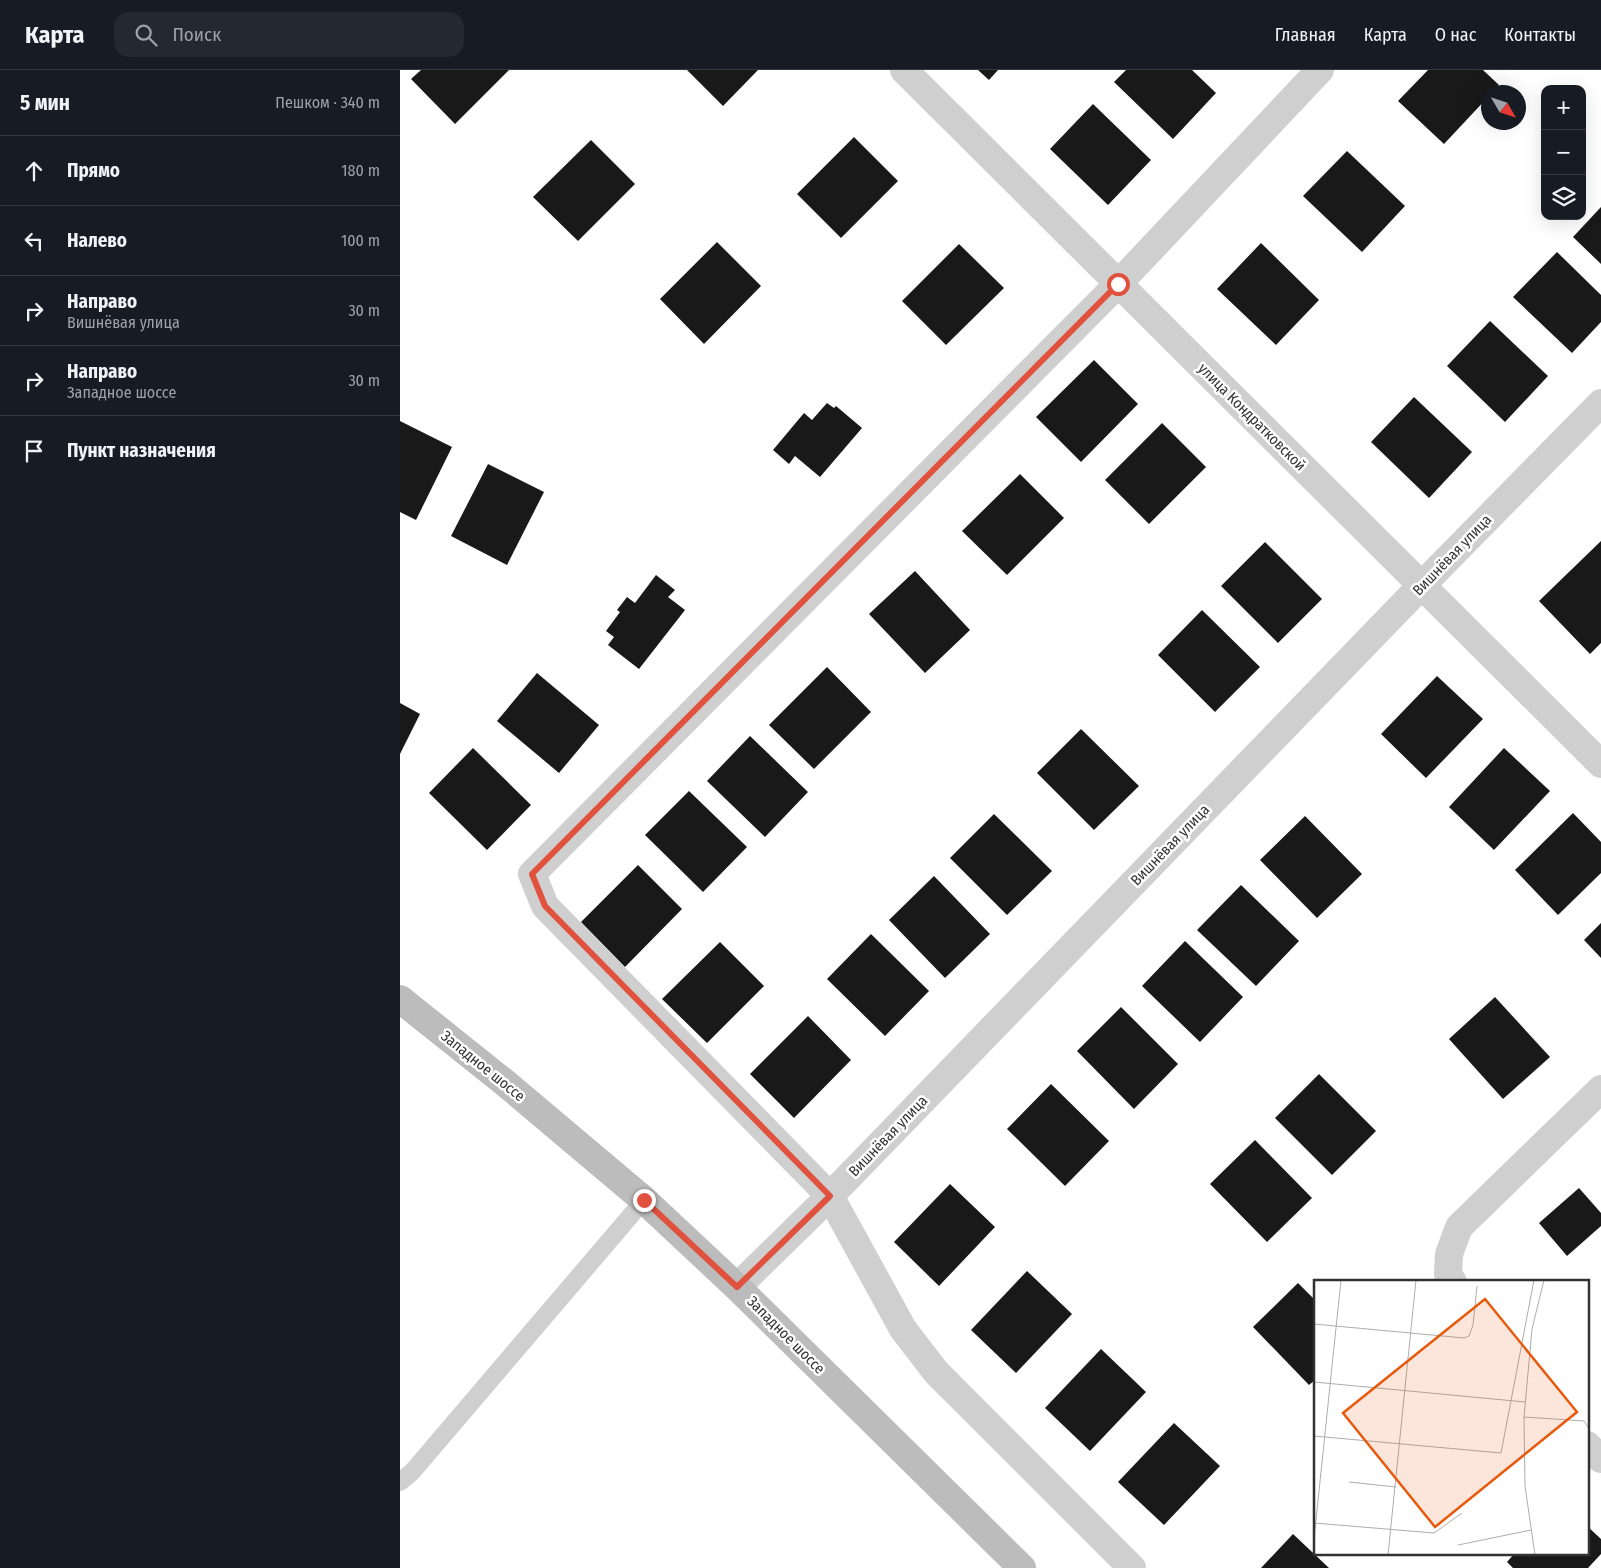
<!DOCTYPE html>
<html lang="ru">
<meta charset="utf-8">
<style>
body{margin:0;font-family:"Fira Sans Condensed",sans-serif;background:#242831;color:#f1f3f6}
.controls{position:absolute;right:15px;top:15px;display:grid;overflow:hidden;border-radius:10px;box-shadow:0 5px 20px #0002}
.controls button{width:45px;height:45px;display:grid;place-items:center;padding:0;border:0;border-bottom:1px solid #363941;background:#171b24;color:#f1f3f6;font:25px sans-serif}
.compass{position:absolute;left:1081px;top:15px;width:45px;height:45px;border-radius:50%;background:#171b24;box-shadow:0 5px 20px #0002;rotate:129deg}
.stop{position:absolute;width:15px;height:15px;margin:-11px;border:4px solid #e0513e;border-radius:50%;background:#fff}
.stop.end{background:#e0513e;border-color:#fff;box-shadow:0 1px 5px #0008}
.list{margin:0;padding:0;list-style:none}
h2{display:flex;justify-content:space-between;align-items:center;height:65px;margin:0;padding:0 20px;font-size:21px}
h2 small{font-size:16px;font-weight:400;color:#9ea1a6}
.list li{display:grid;grid-template-columns:32px 1fr auto;gap:15px;align-items:center;box-sizing:border-box;height:70px;padding:0 20px;border-top:1px solid #363941}
.list b{display:block;font-size:19px;white-space:nowrap}
.list p{margin:0;font-size:16px;white-space:nowrap;color:#9ea1a6}
.list em{font-size:16px;font-style:normal;color:#9ea1a6}
.icon{flex:none;width:28px;height:28px;fill:none;stroke:currentColor;stroke-width:2;stroke-linecap:round;stroke-linejoin:round}
.map{position:relative;flex:none;width:1201px;height:1498px;overflow:hidden}
header{display:flex;align-items:center;gap:30px;box-sizing:border-box;height:70px;padding:0 25px;background:#171b24;border-bottom:1px solid #363941}
header strong{font-size:24px}
nav{display:flex;gap:28px;margin-inline-start:auto;font-size:18px}
.search{width:350px;height:45px;background:#242831;display:flex;align-items:center;gap:12px;box-sizing:border-box;padding:0 18px;border-radius:15px;color:#9ea1a6;font-size:19px}
main{display:flex}
aside{flex:1;background:#171b24}
.map>svg:first-child{display:block}
.building{fill:#191919}
.lines{fill:none;stroke-linecap:round;stroke-linejoin:round}
.lane{stroke:#cfcfcf;stroke-width:18}
.street{stroke:#cfcfcf;stroke-width:28}
.secondary{stroke:#bcbcbc;stroke-width:28}
.route{stroke:#e0513e;stroke-width:6}
.labels{text-anchor:middle;stroke-width:5;stroke-linejoin:round;paint-order:stroke}
.street-label{font-size:15px;fill:#323232;stroke:#fff}
.inset-road{fill:none;stroke:#adadad;stroke-width:1}
.view{fill:#e8590c;fill-opacity:0.15;stroke:#e8590c;stroke-width:2.5}
.inset-edge{fill:none;stroke:#323232;stroke-width:2.5}
</style>
<header>
<strong>Карта</strong>
<div class="search"><svg class="icon" aria-label="search" viewBox="0 0 24 24"><circle cx="10" cy="10" r="6"/><path d="M15 15l6 6"/></svg>Поиск</div>
<nav><a>Главная</a><a>Карта</a><a>О нас</a><a>Контакты</a></nav>
</header>
<main>
<aside>
<h2>5 мин<small>Пешком · 340 m</small></h2>
<ul class="list">
<li><svg class="icon" aria-label="ahead" viewBox="0 0 24 24"><path d="M12 20V5M6 11l6-6 6 6"/></svg><div><b>Прямо</b></div><em>180 m</em></li>
<li><svg class="icon" aria-label="left" viewBox="0 0 24 24"><path d="M17 20v-9H6M10 6l-5 5 5 5"/></svg><div><b>Налево</b></div><em>100 m</em></li>
<li><svg class="icon" aria-label="right" viewBox="0 0 24 24"><path d="M7 20v-9h11M14 6l5 5-5 5"/></svg><div><b>Направо</b><p>Вишнёвая улица</p></div><em>30 m</em></li>
<li><svg class="icon" aria-label="right" viewBox="0 0 24 24"><path d="M7 20v-9h11M14 6l5 5-5 5"/></svg><div><b>Направо</b><p>Западное шоссе</p></div><em>30 m</em></li>
<li><svg class="icon" aria-label="arrive" viewBox="0 0 24 24"><path d="M6 21V4h12l-3 4 3 4H6"/></svg><div><b>Пункт назначения</b></div></li>
</ul>
</aside>
<div class="map">
<svg width="1201" height="1498" viewBox="0 0 1201 1498">
<rect width="100%" height="100%" fill="#fff"/>
<g class="building">
<polygon points="21,0 109,0 55,54 11,9"/>
<polygon points="287,0 358,0 323,36"/>
<polygon points="578,0 598,0 589,10"/>
<polygon points="726,0 792,0 816,23 773,69 714,12"/>
<polygon points="1028,0 1083,0 1099,15 1093,22 1088,22 1088,27 1044,74 998,31"/>
<polygon points="693,34 751,90 708,135 650,79"/>
<polygon points="454,67 498,111 441,168 397,124"/>
<polygon points="191,70 235,114 178,171 133,127"/>
<polygon points="947,81 1005,136 962,182 903,126"/>
<polygon points="1201,137 1201,194 1173,167"/>
<polygon points="317,172 361,216 304,274 260,229"/>
<polygon points="861,173 919,230 876,275 817,219"/>
<polygon points="559,174 604,218 546,275 502,231"/>
<polygon points="1157,182 1201,225 1201,252 1172,283 1113,227"/>
<polygon points="1090,251 1148,306 1105,352 1047,296"/>
<polygon points="694,290 738,334 681,392 636,347"/>
<polygon points="1014,327 1072,382 1029,428 971,372"/>
<polygon points="427,333 434,338 436,336 462,358 420,407 395,386 389,394 373,380 404,343 412,350"/>
<polygon points="0,351 52,377 16,450 0,442"/>
<polygon points="762,353 806,397 749,454 705,410"/>
<polygon points="88,394 144,422 107,495 51,466"/>
<polygon points="620,404 664,448 607,505 562,461"/>
<polygon points="1201,471 1201,573 1190,584 1139,531"/>
<polygon points="865,472 922,529 878,573 821,516"/>
<polygon points="515,501 570,560 525,603 469,544"/>
<polygon points="256,505 275,520 268,527 285,540 239,599 208,575 214,567 206,561 220,542 217,540 227,527 235,533"/>
<polygon points="802,540 860,597 815,642 758,585"/>
<polygon points="427,597 471,642 414,699 369,655"/>
<polygon points="137,603 199,655 159,703 97,651"/>
<polygon points="1037,606 1083,649 1026,708 981,664"/>
<polygon points="0,633 20,644 0,684"/>
<polygon points="681,659 739,716 694,760 637,703"/>
<polygon points="350,666 408,722 365,767 307,711"/>
<polygon points="73,678 131,735 87,780 29,723"/>
<polygon points="1104,678 1150,721 1094,780 1049,737"/>
<polygon points="289,721 347,777 303,822 245,765"/>
<polygon points="1173,743 1201,772 1201,803 1158,845 1115,800"/>
<polygon points="594,744 652,801 607,845 550,788"/>
<polygon points="905,746 962,804 917,848 860,790"/>
<polygon points="238,795 282,839 225,897 181,852"/>
<polygon points="534,806 590,864 545,908 489,850"/>
<polygon points="841,815 899,871 856,916 797,860"/>
<polygon points="1201,853 1201,888 1184,870"/>
<polygon points="471,864 529,921 485,966 427,909"/>
<polygon points="785,871 843,927 800,972 742,916"/>
<polygon points="320,872 364,916 307,973 262,929"/>
<polygon points="1095,927 1150,987 1103,1029 1049,969"/>
<polygon points="721,937 778,994 734,1039 677,981"/>
<polygon points="408,946 451,990 394,1048 350,1004"/>
<polygon points="919,1004 976,1061 932,1105 875,1048"/>
<polygon points="651,1014 709,1071 665,1116 607,1059"/>
<polygon points="855,1070 912,1128 867,1172 810,1114"/>
<polygon points="550,1114 595,1157 539,1216 494,1172"/>
<polygon points="1179,1118 1201,1143 1201,1156 1167,1186 1139,1153"/>
<polygon points="627,1201 672,1244 616,1303 571,1260"/>
<polygon points="898,1213 915,1230 915,1310 909,1315 853,1257"/>
<polygon points="701,1279 746,1322 690,1381 645,1338"/>
<polygon points="774,1353 820,1396 764,1455 718,1412"/>
<polygon points="1187,1456 1201,1469 1201,1484 1188,1498 1113,1498 1107,1492 1114,1484 1187,1484"/>
<polygon points="893,1464 929,1498 861,1498"/>
</g>
<g class="lines">
<polyline class="lane" points="0,1412 12,1402 244,1130"/>
<g class="street">
<polyline points="504,0 1201,694"/>
<polyline points="1053,1212 1048,1204 1049,1184 1059,1157 1201,1019"/>
<polyline points="337,1217 430,1126 1022,515 1201,333"/>
<polyline points="1187,1375 1201,1389"/>
<polyline points="732,1498 536,1302 503,1259 430,1126 145,836 132,804 718,214 920,0"/>
</g>
<polyline class="secondary" points="0,929 104,1012 244,1130 337,1217 622,1498"/>
</g>
<g class="lines">
<polyline class="route" points="244,1130 337,1217 430,1126 145,836 132,804 718,214"/>
</g>
<g class="labels">
<g class="street-label">
<text transform="translate(852 347) rotate(45)" y="5">улица Кондратковской</text>
<text transform="translate(1052 485) rotate(-46)" y="5">Вишнёвая улица</text>
<text transform="translate(770 775) rotate(-46)" y="5">Вишнёвая улица</text>
<text transform="translate(83 996) rotate(39)" y="5">Западное шоссе</text>
<text transform="translate(488 1066) rotate(-46)" y="5">Вишнёвая улица</text>
<text transform="translate(386 1265) rotate(45)" y="5">Западное шоссе</text>
</g>
</g>
<g transform="translate(914 1210)">
<rect width="275" height="275" fill="#fff"/>
<path class="inset-road" d="M0,44L150,58L155,56L159,45L163,6M0,102L211,122M210,137L270,141L275,149M0,156L187,173L220,0M35,202L82,207M0,243L120,253L148,233M0,259L27,0M144,265L217,250M74,275L102,0M221,275L211,206L210,137L218,49L230,0"/>
<path class="view" d="M171,19L263,132L121,247L29,133Z"/>
<rect width="275" height="275" class="inset-edge"/>
</g>
</svg>
<div class="controls">
<button>+</button>
<button>−</button>
<button><svg class="icon" aria-label="layers" viewBox="0 0 24 24"><path d="M12 4l9 5-9 5-9-5zM3 14l9 5 9-5"/></svg></button>
</div>
<svg class="compass" viewBox="-18 -18 36 36"><path d="M0-13l5 13h-10z" fill="#e53935"/><path d="M0 13l5-13h-10z" fill="#9ea1a6"/></svg>
<div class="stop" style="left:718px;top:214px"></div>
<div class="stop end" style="left:244px;top:1130px"></div>
</div>
</main>
